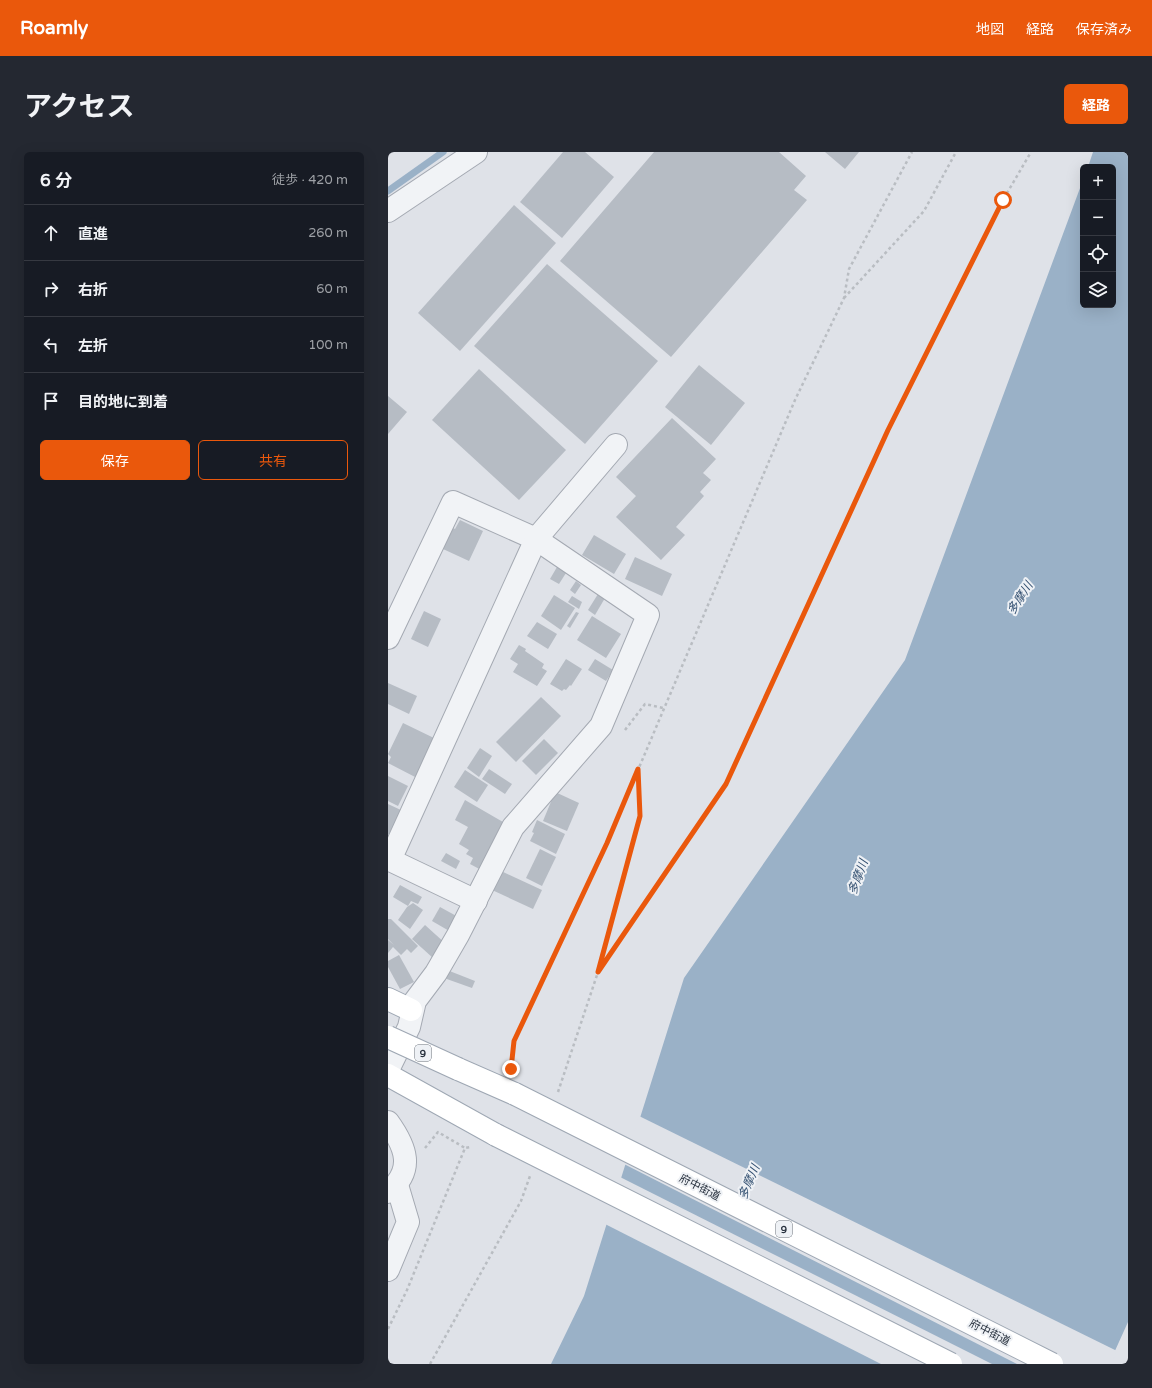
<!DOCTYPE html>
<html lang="ja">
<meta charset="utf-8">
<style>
body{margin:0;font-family:"Varela Round","Noto Sans JP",sans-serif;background:#242831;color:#f1f3f6}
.controls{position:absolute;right:12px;top:12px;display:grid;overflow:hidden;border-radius:6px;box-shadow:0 4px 16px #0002}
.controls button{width:36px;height:36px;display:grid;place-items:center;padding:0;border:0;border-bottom:1px solid #363941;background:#171b24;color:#f1f3f6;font:20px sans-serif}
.stop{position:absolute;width:12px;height:12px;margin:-9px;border:3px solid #ea580c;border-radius:50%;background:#fff}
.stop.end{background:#ea580c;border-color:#fff;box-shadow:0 1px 4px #0008}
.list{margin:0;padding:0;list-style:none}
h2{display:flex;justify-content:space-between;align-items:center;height:52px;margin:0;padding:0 16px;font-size:17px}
h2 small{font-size:13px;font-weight:400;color:#9ea1a6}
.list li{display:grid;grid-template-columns:26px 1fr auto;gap:12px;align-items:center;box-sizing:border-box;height:56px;padding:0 16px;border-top:1px solid #363941}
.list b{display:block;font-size:15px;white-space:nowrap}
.list em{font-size:13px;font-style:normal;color:#9ea1a6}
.actions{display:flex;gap:8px;padding:12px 16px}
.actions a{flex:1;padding:9px 0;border:1px solid #ea580c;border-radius:6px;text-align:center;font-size:14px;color:#ea580c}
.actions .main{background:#ea580c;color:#fff}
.icon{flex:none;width:22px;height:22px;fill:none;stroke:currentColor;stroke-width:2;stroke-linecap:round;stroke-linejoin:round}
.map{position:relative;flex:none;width:740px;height:1212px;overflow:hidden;border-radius:6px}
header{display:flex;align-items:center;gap:24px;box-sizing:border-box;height:56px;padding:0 20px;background:#ea580c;color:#fff}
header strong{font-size:19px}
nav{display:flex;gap:22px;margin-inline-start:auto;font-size:14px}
.intro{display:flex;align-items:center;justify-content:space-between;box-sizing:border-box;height:96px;padding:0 24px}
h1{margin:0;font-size:28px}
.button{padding:10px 18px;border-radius:6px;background:#ea580c;color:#fff;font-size:14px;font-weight:700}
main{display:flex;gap:24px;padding:0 24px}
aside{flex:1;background:#171b24;border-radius:6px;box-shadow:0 4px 16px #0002}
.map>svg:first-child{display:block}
.water{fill:#9ab1c7}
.pier{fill:#dfe2e8}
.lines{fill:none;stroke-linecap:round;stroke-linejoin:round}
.stream{stroke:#9ab1c7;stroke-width:7}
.building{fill:#b6bcc4}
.minor-casing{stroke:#a4a9b2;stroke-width:24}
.major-casing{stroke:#9ea7b3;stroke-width:24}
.path{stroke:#b9bdc2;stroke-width:2.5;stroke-dasharray:3 3;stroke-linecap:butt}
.minor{stroke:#f1f3f6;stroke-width:22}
.major{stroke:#fff;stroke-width:22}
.major-bridge-casing{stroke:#9ea7b3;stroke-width:24;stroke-linecap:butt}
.major-bridge{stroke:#fff;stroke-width:22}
.route{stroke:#ea580c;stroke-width:5}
.labels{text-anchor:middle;stroke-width:4;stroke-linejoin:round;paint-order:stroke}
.shield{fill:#eef1f5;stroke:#636b75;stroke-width:1}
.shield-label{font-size:10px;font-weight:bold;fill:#28313e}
.street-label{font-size:11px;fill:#28313e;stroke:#eef1f5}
.water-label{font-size:12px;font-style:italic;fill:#335071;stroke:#eef1f5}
</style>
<header>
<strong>Roamly</strong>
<nav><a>地図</a><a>経路</a><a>保存済み</a></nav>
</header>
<div class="intro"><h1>アクセス</h1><a class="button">経路</a></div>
<main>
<aside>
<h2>6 分<small>徒歩 · 420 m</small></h2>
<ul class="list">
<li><svg class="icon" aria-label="ahead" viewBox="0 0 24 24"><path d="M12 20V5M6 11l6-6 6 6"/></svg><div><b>直進</b></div><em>260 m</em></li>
<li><svg class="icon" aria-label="right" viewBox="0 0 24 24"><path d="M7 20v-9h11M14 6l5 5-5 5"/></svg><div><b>右折</b></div><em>60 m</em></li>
<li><svg class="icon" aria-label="left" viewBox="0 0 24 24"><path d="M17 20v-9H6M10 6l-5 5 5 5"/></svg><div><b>左折</b></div><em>100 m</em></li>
<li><svg class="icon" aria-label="arrive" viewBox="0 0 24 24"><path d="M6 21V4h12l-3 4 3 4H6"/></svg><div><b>目的地に到着</b></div></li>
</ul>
<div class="actions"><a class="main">保存</a><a>共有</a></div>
</aside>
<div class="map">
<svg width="740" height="1212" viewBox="0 0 740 1212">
<rect width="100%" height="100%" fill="#dfe2e8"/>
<polygon class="water" points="705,0 740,0 740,1170 721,1212 163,1212 196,1144 296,826 517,508 695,28 695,153 725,153 725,15 700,15"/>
<g class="pier">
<polygon points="251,964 729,1199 723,1212 629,1212 236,1012"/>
<polygon points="232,1025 604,1212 493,1212 217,1072"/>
</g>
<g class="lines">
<polyline class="stream" points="0,39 55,0"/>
</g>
<g class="building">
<polygon points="175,0 197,0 226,25 174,86 132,50"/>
<polygon points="266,0 391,0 418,24 406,38 419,48 283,205 172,109"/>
<polygon points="437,0 471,0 457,17"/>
<polygon points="126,53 168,91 72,199 30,161"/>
<polygon points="159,112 270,209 197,292 86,194"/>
<polygon points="311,213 357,251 323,293 277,255"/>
<polygon points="91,217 178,298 131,348 44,268"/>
<polygon points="0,244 19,260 0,282"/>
<polygon points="284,266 328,307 315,321 323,328 312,340 316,344 288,375 297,383 273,408 228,365 248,344 228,325"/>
<polygon points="72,368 95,379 81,409 55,397 65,376 67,377"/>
<polygon points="206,383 238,402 226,422 194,403"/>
<polygon points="247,405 284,422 274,444 237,427"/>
<polygon points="169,415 178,421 171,432 162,427"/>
<polygon points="188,429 193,433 187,442 182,438"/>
<polygon points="210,442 217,446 207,463 200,458"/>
<polygon points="166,443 187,456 173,478 153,464"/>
<polygon points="184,444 194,450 191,457 180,450"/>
<polygon points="36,459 53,467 40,495 23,487"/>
<polygon points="188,460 191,461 182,476 179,474"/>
<polygon points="204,464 233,482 218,506 189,488"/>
<polygon points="149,470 169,482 160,497 139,484"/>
<polygon points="131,493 138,497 137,499 156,512 154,516 159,519 149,534 125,520 130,512 122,507"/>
<polygon points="178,507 194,517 183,534 182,533 178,538 176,537 174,539 162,532"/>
<polygon points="207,507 225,518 218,529 200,518"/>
<polygon points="0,531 29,544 21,562 0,552"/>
<polygon points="153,545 173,564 128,610 108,590"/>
<polygon points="15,571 48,587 29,626 0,611 3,605 0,602"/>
<polygon points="156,587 170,601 148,623 134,609"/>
<polygon points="92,596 104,604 91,625 79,616"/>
<polygon points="101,617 124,632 117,642 94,627"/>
<polygon points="77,618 100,633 89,650 66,635"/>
<polygon points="0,624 20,634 10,654 0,649"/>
<polygon points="167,640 191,651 179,679 155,669"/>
<polygon points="77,648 115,670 113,674 118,676 95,719 82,712 85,706 78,702 81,698 71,692 80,675 67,668"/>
<polygon points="0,652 15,659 3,684 0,682"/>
<polygon points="149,668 177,682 168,702 142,689 146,681 144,680"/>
<polygon points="152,697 168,705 154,734 138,726"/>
<polygon points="58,701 72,709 68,717 53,709"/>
<polygon points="113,719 154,738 145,757 104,738"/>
<polygon points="12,733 34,745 30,752 23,749 20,754 5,745"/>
<polygon points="25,751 35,758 22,777 10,768 19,755"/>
<polygon points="52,755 72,766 63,780 44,769"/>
<polygon points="0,767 3,767 30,794 23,801 19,797 13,803 5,795 0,801 0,788 6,793 0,787"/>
<polygon points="37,773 58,792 45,806 24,787"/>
<polygon points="11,803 26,830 12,837 0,815 0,809"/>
<polygon points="59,818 87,829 84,836 56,826"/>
</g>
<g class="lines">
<defs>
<g id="minor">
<polyline points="0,59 88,0"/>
<polyline points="0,486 65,350 148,387 260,463 213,574 125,675 70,783 48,821 27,849 21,875 0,918"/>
<polyline points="0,707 88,749"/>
<polyline points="2,708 148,387 228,293"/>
<path d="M0,970C18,995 27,1018 0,1040"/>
<polyline points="0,1118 20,1070 9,1033"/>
</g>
<g id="major">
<polyline points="0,847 23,858"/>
<polyline points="70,917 127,942"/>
<polyline points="0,923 108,983"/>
</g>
</defs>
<use href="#minor" class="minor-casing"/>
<use href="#major" class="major-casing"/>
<g class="path">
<polyline points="456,146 536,59 568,0"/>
<polyline points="237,578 257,552 275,556"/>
<polyline points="211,817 252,665 250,619"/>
<polyline points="123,917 126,889 219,691 407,248 456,146 461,117 524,0"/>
<polyline points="170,940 210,820 338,632 500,279 615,48 643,0"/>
<polyline points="37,996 50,980 77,996"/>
<polyline points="0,1177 19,1138 77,996 83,995"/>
<polyline points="42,1212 133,1049 142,1024"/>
</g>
<use href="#minor" class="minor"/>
<use href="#major" class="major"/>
<defs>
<g id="major-bridge">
<polyline points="0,885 70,917"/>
<polyline points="127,942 664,1212"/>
<polyline points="108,983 563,1212"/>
</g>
</defs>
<use href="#major-bridge" class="major-bridge-casing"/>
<use href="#major-bridge" class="major-bridge"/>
</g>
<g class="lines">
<polyline class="route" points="123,917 126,889 219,691 250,617 252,664 210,820 338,632 500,278 615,48"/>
</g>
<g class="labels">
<g class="shield">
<rect x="27" y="893" width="16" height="16" rx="3"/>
<rect x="388" y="1069" width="16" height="16" rx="3"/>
</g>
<g class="shield-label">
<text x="35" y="905">9</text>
<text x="396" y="1081">9</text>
</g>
<g class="street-label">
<text transform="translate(312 1035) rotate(27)" y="4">府中街道</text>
<text transform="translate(602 1180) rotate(27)" y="4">府中街道</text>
</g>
<g class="water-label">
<text transform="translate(632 446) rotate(-57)" y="4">多摩川</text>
<text transform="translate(470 725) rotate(-70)" y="4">多摩川</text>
<text transform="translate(361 1030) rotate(-67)" y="4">多摩川</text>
</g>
</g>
</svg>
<div class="controls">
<button>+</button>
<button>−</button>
<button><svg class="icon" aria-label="locate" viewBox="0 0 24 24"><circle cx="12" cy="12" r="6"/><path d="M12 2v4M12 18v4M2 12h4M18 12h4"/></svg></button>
<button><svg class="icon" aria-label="layers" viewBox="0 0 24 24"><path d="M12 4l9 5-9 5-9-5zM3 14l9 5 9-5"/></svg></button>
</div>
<div class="stop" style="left:615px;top:48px"></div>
<div class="stop end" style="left:123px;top:917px"></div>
</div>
</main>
